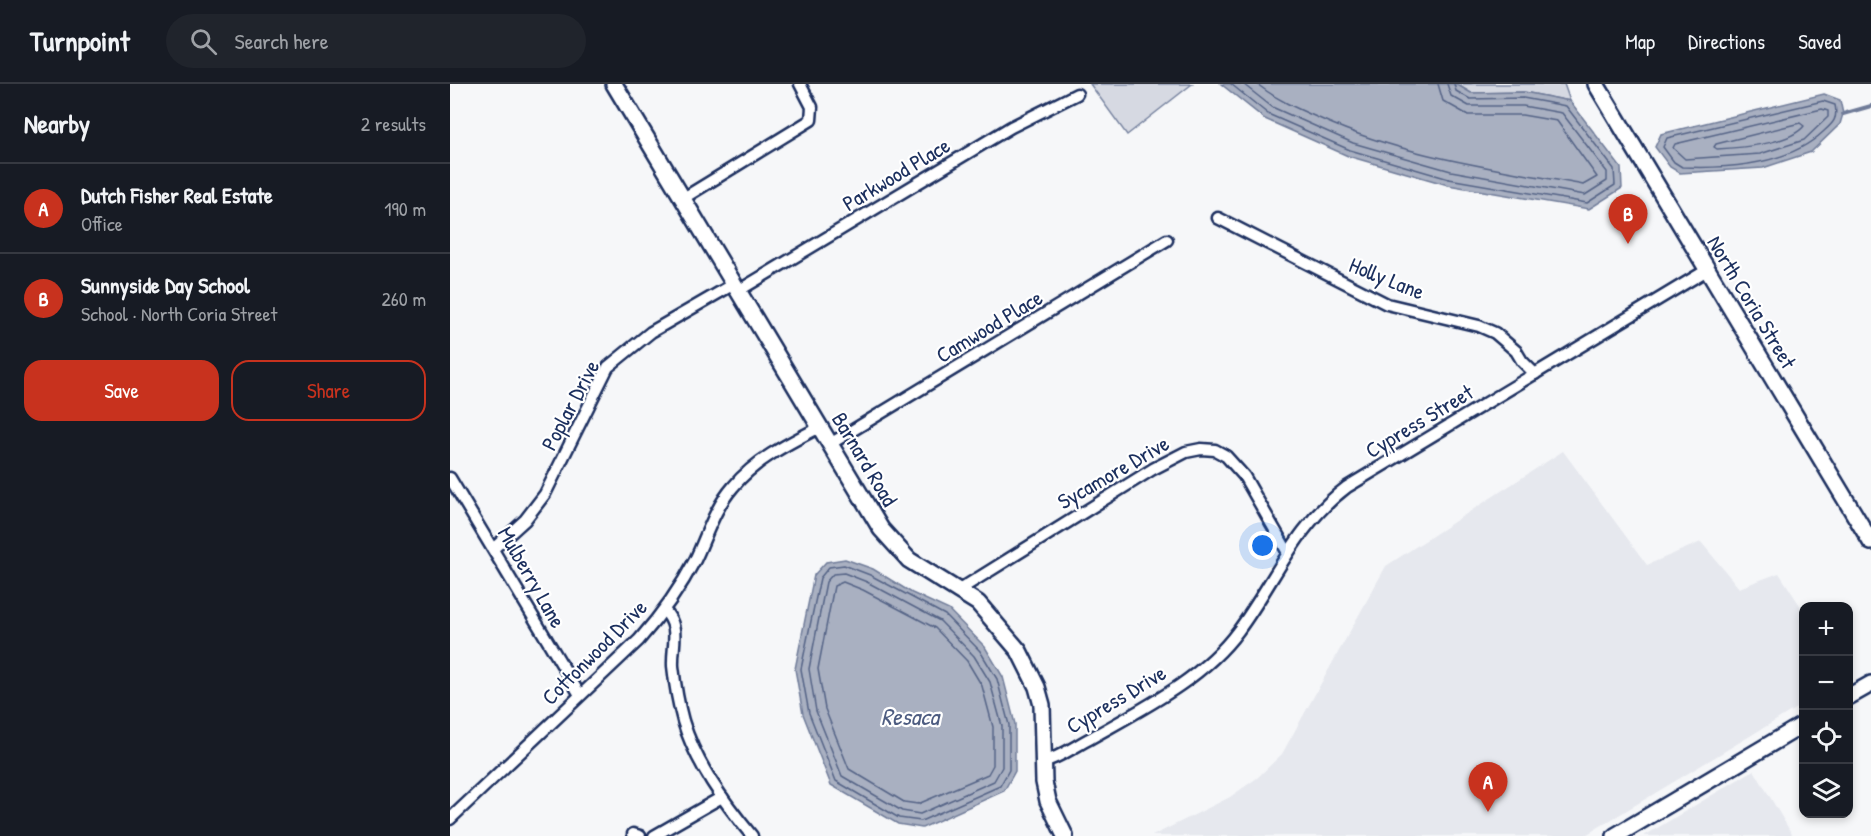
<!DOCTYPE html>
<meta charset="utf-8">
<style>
body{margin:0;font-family:"Patrick Hand",sans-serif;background:#20242c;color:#f1f3f6}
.controls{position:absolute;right:18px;bottom:18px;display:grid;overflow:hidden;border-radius:12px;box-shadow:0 3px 9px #0003}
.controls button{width:54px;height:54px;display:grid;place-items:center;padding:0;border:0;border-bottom:2px solid #363941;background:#171b24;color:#f1f3f6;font:30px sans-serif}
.you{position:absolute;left:813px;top:462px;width:21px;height:21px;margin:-15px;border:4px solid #fff;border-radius:50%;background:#1a73e8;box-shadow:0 0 0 9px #1a73e833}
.badge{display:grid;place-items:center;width:39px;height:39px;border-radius:50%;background:#c8321e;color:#fff;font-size:20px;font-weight:700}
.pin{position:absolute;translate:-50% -50px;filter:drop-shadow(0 2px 3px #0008)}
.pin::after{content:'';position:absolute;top:32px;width:21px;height:18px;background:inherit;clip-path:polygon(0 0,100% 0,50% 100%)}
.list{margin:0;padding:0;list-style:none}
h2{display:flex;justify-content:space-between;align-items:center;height:78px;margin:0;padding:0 24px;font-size:26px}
h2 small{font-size:20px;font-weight:400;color:#9ea1a6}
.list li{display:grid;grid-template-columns:39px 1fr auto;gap:18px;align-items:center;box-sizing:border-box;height:90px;padding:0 24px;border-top:2px solid #363941}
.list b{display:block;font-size:22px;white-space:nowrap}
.list p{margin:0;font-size:20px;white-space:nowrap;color:#9ea1a6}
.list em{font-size:20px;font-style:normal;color:#9ea1a6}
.actions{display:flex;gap:12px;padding:18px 24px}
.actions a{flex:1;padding:14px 0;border:2px solid #c8321e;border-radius:18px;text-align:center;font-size:21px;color:#c8321e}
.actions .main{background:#c8321e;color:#fff}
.icon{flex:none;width:33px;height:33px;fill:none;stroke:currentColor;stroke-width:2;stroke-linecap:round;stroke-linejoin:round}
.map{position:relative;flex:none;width:1421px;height:752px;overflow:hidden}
header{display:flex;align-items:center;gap:36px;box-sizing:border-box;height:84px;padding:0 30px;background:#171b24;border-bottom:2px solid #363941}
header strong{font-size:28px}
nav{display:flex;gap:33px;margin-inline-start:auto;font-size:21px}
.search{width:420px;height:54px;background:#20242c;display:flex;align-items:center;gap:15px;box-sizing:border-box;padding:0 21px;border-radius:33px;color:#9ea1a6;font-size:22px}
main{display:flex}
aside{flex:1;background:#171b24}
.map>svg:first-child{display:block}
.built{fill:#e6e8ee}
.green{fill:#d6d9e2;stroke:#7884a0;stroke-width:1.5}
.water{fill:#a9b0c1;stroke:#707c99;stroke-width:1.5}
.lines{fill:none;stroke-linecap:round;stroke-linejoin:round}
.shore{stroke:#546386;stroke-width:1.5}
.stream{stroke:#707c99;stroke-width:4}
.street-casing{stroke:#1b2f5e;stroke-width:15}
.secondary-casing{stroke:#1b2f5e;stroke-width:20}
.street{stroke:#fff;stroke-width:10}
.secondary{stroke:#fff;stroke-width:15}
.labels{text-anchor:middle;stroke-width:4.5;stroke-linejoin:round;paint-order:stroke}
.street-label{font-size:22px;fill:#1b2f5e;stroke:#fff}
.water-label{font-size:24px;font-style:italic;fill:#4d5c81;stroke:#fff}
</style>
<header>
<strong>Turnpoint</strong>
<div class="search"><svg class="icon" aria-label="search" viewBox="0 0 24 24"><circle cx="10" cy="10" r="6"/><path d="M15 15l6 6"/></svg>Search here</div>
<nav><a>Map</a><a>Directions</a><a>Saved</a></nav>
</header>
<main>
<aside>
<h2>Nearby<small>2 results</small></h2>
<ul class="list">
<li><span class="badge">A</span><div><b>Dutch Fisher Real Estate</b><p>Office</p></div><em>190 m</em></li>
<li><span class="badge">B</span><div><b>Sunnyside Day School</b><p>School · North Coria Street</p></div><em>260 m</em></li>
</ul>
<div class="actions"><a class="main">Save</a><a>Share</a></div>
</aside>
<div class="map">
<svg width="1421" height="752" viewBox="0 0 1421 752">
<rect width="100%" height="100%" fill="#f6f7f9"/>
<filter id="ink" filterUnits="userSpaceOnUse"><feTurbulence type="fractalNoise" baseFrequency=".0167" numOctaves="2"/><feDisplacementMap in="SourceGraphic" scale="12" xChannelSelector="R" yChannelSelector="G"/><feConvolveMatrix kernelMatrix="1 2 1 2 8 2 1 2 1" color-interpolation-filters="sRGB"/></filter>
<g filter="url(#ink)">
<g class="built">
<polygon points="1113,367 1197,481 1251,458 1289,504 1329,489 1353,526 1353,620 1134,752 702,752 780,713 807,694 832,670 936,482"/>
<polygon points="1304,686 1343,752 1194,752"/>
</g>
<g class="green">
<polygon points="640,0 742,0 677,51"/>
<polygon points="1006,0 1114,0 1120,17 1074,8 1021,9"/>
</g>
<g class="water">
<polygon points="771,0 1006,0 1021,9 1074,8 1120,17 1171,84 1172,104 1139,125 998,101 898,72 815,35"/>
<polygon points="1374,10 1390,16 1393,30 1390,40 1361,68 1313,84 1230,89 1220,83 1205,63 1211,50"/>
<polygon points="395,475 423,485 462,509 499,526 535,563 553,593 565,640 565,687 554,707 472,744 448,740 381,701 353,630 345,585 364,491 376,478"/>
</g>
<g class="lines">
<g class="shore">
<polyline points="781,0 818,30 900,66 999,95 1137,119 1165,101 1164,85 1116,22 1073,14 1020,15 1006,7 1004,0"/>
<polyline points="793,0 822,23 903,59 1001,87 1135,111 1157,97 1157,88 1112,29 1073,22 1019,22 1001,12 997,0"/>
<path d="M807,0C827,16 848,25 871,35C955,73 1044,84 1133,101L1147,93L1107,37L1072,31H1018L993,17L988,0"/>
<path d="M1373,17L1385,21C1388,35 1383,39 1373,48C1338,81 1279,85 1232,83L1224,78L1213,63L1217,54Z"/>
<polygon points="1372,25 1378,27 1378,33 1354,56 1310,70 1235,75 1223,64 1225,60"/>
<path d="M1350,39L1354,42C1340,60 1289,64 1267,65L1264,63L1266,60Z"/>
<polygon points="394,481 420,491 495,531 530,567 547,595 559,641 559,686 550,702 471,737 449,734 386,697 359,629 351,585 370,494 379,483"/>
<polygon points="394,489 417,498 490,537 524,572 540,598 552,642 552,683 544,697 470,730 452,727 392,692 366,627 359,585 376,498 383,490"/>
<polygon points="393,498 413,506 485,544 517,577 532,602 543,643 543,681 538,690 468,720 454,718 399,685 375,625 368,585 384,502"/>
</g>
<polyline class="stream" points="1393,30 1421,22"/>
<defs>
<g id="street">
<polyline points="232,115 361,36 362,23 350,0"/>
<polyline points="768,134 937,220 1029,242 1045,249 1066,267 1072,277 1085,290"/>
<polyline points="288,207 561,43 627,10"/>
<polyline points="380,360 717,156"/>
<polyline points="0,394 130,611"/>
<polyline points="43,465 75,436 95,410 158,283 201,248 284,200"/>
<polyline points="509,506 703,385 736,368 751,365 765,366 776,372 794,392 837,467"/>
<path d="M214,526C231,544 222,560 223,582C225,601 228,619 233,637C246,680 274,718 302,752"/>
<path d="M592,678C610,674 625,662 641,654C692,625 753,595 788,547C826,496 844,443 897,403L1257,186"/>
<path d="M0,735L189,556C211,531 230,505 245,476C257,451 264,425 283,403C305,376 339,359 370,343"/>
<polyline points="183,750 190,752"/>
<polyline points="204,752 272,713"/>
</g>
<g id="secondary">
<polyline points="164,0 431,445 459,476 528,519 569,567 587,603 592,621 594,698 598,717 615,752"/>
<polyline points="1146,0 1421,458"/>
<polyline points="1398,613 1421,600"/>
<polyline points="1165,752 1354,640"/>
</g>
</defs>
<use href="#street" class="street-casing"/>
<use href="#secondary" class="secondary-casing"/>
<use href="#street" class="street"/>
<use href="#secondary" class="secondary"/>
</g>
</g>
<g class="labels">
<g class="street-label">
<text transform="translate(446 90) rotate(-31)" y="8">Parkwood Place</text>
<text transform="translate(937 194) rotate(22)" y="8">Holly Lane</text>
<text transform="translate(1302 218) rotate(59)" y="8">North Coria Street</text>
<text transform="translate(539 242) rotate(-31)" y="8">Camwood Place</text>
<text transform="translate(120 321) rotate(-62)" y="8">Poplar Drive</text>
<text transform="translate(969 337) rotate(-31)" y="8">Cypress Street</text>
<text transform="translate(415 375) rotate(59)" y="8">Barnard Road</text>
<text transform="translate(663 388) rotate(-30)" y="8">Sycamore Drive</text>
<text transform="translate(82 493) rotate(60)" y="8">Mulberry Lane</text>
<text transform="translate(144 568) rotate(-45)" y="8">Cottonwood Drive</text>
<text transform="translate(666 615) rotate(-31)" y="8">Cypress Drive</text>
</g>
<g class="water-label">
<text x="460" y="641">Resaca</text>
</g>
</g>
</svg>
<div class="controls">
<button>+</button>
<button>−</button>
<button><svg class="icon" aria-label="locate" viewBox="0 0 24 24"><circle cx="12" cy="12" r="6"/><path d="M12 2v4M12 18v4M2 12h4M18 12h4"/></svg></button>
<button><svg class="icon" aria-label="layers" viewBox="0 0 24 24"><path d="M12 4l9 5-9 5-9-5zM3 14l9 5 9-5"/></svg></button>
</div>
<div class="you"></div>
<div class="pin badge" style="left:1038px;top:728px">A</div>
<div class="pin badge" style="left:1178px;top:160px">B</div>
</div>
</main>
